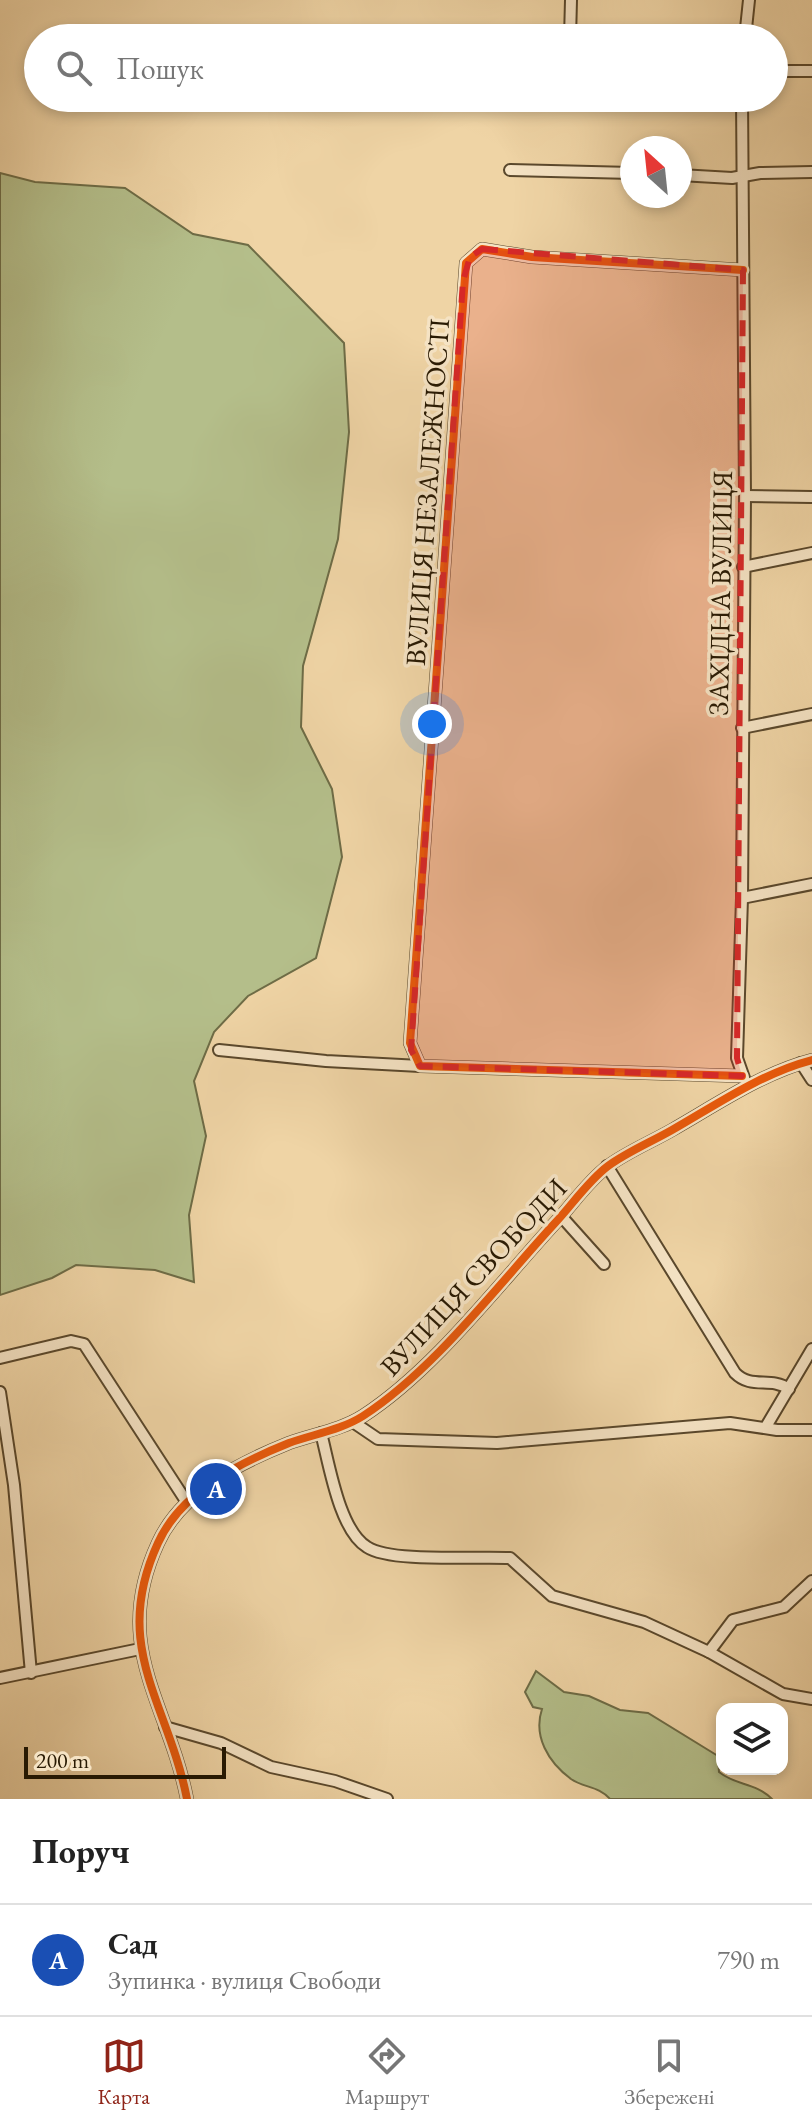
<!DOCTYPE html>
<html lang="uk">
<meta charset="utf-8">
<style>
body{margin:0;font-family:"EB Garamond",serif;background:#f6f6f6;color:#222}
.controls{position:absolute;right:24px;bottom:24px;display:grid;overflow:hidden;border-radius:16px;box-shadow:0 4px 12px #0003}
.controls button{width:72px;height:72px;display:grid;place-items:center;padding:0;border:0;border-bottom:2px solid #e0e0e0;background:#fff;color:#222;font:40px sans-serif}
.compass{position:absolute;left:620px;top:136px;width:72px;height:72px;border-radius:50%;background:#fff;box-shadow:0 4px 12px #0003;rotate:333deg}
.scale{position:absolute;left:24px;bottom:20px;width:202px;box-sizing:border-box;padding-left:8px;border:4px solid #291a03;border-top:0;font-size:22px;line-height:28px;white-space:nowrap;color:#291a03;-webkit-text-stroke:6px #f5e3c4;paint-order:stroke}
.you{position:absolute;left:432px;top:724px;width:28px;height:28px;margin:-20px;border:6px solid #fff;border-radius:50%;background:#1a73e8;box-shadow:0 0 0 12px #1a73e833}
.badge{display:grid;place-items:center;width:52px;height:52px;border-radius:50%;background:#8f2418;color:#fff;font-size:26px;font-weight:700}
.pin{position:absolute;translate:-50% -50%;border:4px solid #fff;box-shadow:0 2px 8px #0006}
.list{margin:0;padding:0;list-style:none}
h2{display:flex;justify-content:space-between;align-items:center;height:104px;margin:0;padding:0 32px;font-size:34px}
h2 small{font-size:26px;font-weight:400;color:#767676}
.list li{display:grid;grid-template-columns:52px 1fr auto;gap:24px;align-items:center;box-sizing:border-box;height:112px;padding:0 32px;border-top:2px solid #e0e0e0}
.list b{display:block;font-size:30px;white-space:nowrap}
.list p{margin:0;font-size:26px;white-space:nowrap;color:#767676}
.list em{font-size:26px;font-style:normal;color:#767676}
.icon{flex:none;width:44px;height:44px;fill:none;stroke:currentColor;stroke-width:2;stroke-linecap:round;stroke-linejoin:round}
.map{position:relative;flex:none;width:812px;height:1799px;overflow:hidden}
.search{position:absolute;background:#fff;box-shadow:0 4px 12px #0003;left:24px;right:24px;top:24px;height:88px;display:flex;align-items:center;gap:20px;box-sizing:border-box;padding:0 28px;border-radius:44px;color:#767676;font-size:30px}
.sheet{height:216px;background:#fff}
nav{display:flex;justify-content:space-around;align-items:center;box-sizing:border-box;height:112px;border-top:2px solid #e0e0e0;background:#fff;font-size:22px;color:#767676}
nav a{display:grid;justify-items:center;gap:4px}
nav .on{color:#8f2418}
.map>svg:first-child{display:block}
.green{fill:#b4be8a;stroke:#6e6c46;stroke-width:2}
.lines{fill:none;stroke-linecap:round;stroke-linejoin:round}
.minor-casing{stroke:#5a482c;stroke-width:14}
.minor{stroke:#f5e3c4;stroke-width:10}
.cycleway-casing{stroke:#f5e3c4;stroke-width:13}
.cycleway{stroke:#e8590c;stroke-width:8}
.marked{fill:#d62828;fill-opacity:0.2;stroke:#d62828;stroke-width:6;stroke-dasharray:16 10;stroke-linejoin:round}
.labels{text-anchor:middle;stroke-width:7;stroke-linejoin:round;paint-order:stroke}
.street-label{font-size:28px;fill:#291a03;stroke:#f5e3c4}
</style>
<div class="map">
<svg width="812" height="1799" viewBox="0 0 812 1799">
<rect width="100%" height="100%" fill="#efd4a5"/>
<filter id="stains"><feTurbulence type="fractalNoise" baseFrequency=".0025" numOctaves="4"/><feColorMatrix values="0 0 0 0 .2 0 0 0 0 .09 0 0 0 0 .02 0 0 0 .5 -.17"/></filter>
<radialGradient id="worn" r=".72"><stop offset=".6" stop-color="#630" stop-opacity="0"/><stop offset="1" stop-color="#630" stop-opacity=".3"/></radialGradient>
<g class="green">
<polygon points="0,173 35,182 125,188 193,234 248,245 344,343 349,432 338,539 303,666 301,727 332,789 342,857 316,958 248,996 214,1032 194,1081 206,1136 189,1215 194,1282 155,1270 76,1265 52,1278 0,1295"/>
<path d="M536,1671L564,1692L589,1696L620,1710L648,1713L718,1756L719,1772C736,1786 755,1782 772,1799H610C599,1786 584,1788 571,1779C548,1762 533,1736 542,1709L533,1707L525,1692Z"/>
</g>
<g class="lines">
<defs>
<g id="minor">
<polyline points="570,38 571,0"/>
<polyline points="745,38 749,0"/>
<polyline points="774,71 812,71"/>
<polyline points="742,98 745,496 742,898 737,1058 744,1078"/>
<polyline points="510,170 632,173"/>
<polyline points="680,175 732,178 760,173 812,172"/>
<polyline points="745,496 812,497"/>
<polyline points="743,567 812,553"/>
<polyline points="742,728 812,714"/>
<polyline points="742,898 812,884"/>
<polyline points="219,1050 326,1061 420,1066"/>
<polyline points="801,1063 812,1080"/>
<polyline points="742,1076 420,1066 410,1043 466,263 482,249 532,257 743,270"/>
<path d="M607,1166L735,1373C752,1390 770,1376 789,1389"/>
<polyline points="561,1216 604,1264"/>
<polyline points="0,1358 71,1341 84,1344 186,1501"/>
<polyline points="0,1392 14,1485 31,1673"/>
<polyline points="353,1422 378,1439 497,1443 730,1423 777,1430 812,1430"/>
<polyline points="767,1425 812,1349"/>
<path d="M321,1433C329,1463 339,1530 367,1547C391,1563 477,1556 510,1558L552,1596L644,1622L709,1652L783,1694L812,1699"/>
<polyline points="709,1652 733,1620 784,1607 812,1581"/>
<polyline points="0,1678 140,1649"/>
<polyline points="165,1727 221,1743 271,1767 335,1781 387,1799"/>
<path d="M187,1799C168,1702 110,1647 158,1543C181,1492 239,1463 289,1443C314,1434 341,1430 363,1416C434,1370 497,1286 555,1223C572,1205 588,1181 608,1166C627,1152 651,1142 672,1130C716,1105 762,1073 812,1060"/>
</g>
</defs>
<use href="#minor" class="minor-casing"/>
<use href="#minor" class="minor"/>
<defs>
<g id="cycleway">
<polyline points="742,1076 420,1066 410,1043 466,263 482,249 532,257 743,270"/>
<path d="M187,1799C168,1702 110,1647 158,1543C181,1492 239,1463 289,1443C314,1434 341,1430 363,1416C434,1370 497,1286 555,1223C572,1205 588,1181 608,1166C627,1152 651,1142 672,1130C716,1105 762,1073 812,1060"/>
</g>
</defs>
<use href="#cycleway" class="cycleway-casing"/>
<use href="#cycleway" class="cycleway"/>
</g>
<path class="marked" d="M482,249L743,270L737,1058L742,1076L420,1066L411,1050L463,281L470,257Z"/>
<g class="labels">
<g class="street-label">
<text transform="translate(427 492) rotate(-86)" y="10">ВУЛИЦЯ НЕЗАЛЕЖНОСТІ</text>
<text transform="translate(720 593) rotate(-89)" y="10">ЗАХІДНА ВУЛИЦЯ</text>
<text transform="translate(473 1277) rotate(-47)" y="10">ВУЛИЦЯ СВОБОДИ</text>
</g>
</g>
<rect width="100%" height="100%" filter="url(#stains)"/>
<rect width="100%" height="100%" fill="url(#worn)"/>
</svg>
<div class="controls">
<button><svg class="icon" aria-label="layers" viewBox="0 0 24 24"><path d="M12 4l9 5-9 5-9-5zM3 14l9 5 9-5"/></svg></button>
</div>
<svg class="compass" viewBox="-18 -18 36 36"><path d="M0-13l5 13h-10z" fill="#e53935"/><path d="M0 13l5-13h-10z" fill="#767676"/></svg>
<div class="scale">200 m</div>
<div class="you"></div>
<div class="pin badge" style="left:216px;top:1489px;background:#1a4fb4">A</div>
<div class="search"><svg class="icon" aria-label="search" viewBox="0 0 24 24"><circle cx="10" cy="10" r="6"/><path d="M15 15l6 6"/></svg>Пошук</div>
</div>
<section class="sheet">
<h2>Поруч<small></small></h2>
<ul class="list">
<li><span class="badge" style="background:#1a4fb4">A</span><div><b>Сад</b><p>Зупинка · вулиця Свободи</p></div><em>790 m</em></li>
</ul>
</section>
<nav>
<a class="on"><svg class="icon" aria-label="map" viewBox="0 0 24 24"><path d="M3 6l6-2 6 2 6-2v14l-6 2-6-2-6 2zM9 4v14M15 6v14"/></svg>Карта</a>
<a><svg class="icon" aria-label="directions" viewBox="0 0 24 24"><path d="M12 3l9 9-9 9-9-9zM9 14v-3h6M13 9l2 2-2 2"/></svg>Маршрут</a>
<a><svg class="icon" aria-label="saved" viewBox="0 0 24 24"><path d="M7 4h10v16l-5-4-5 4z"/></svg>Збережені</a>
</nav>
